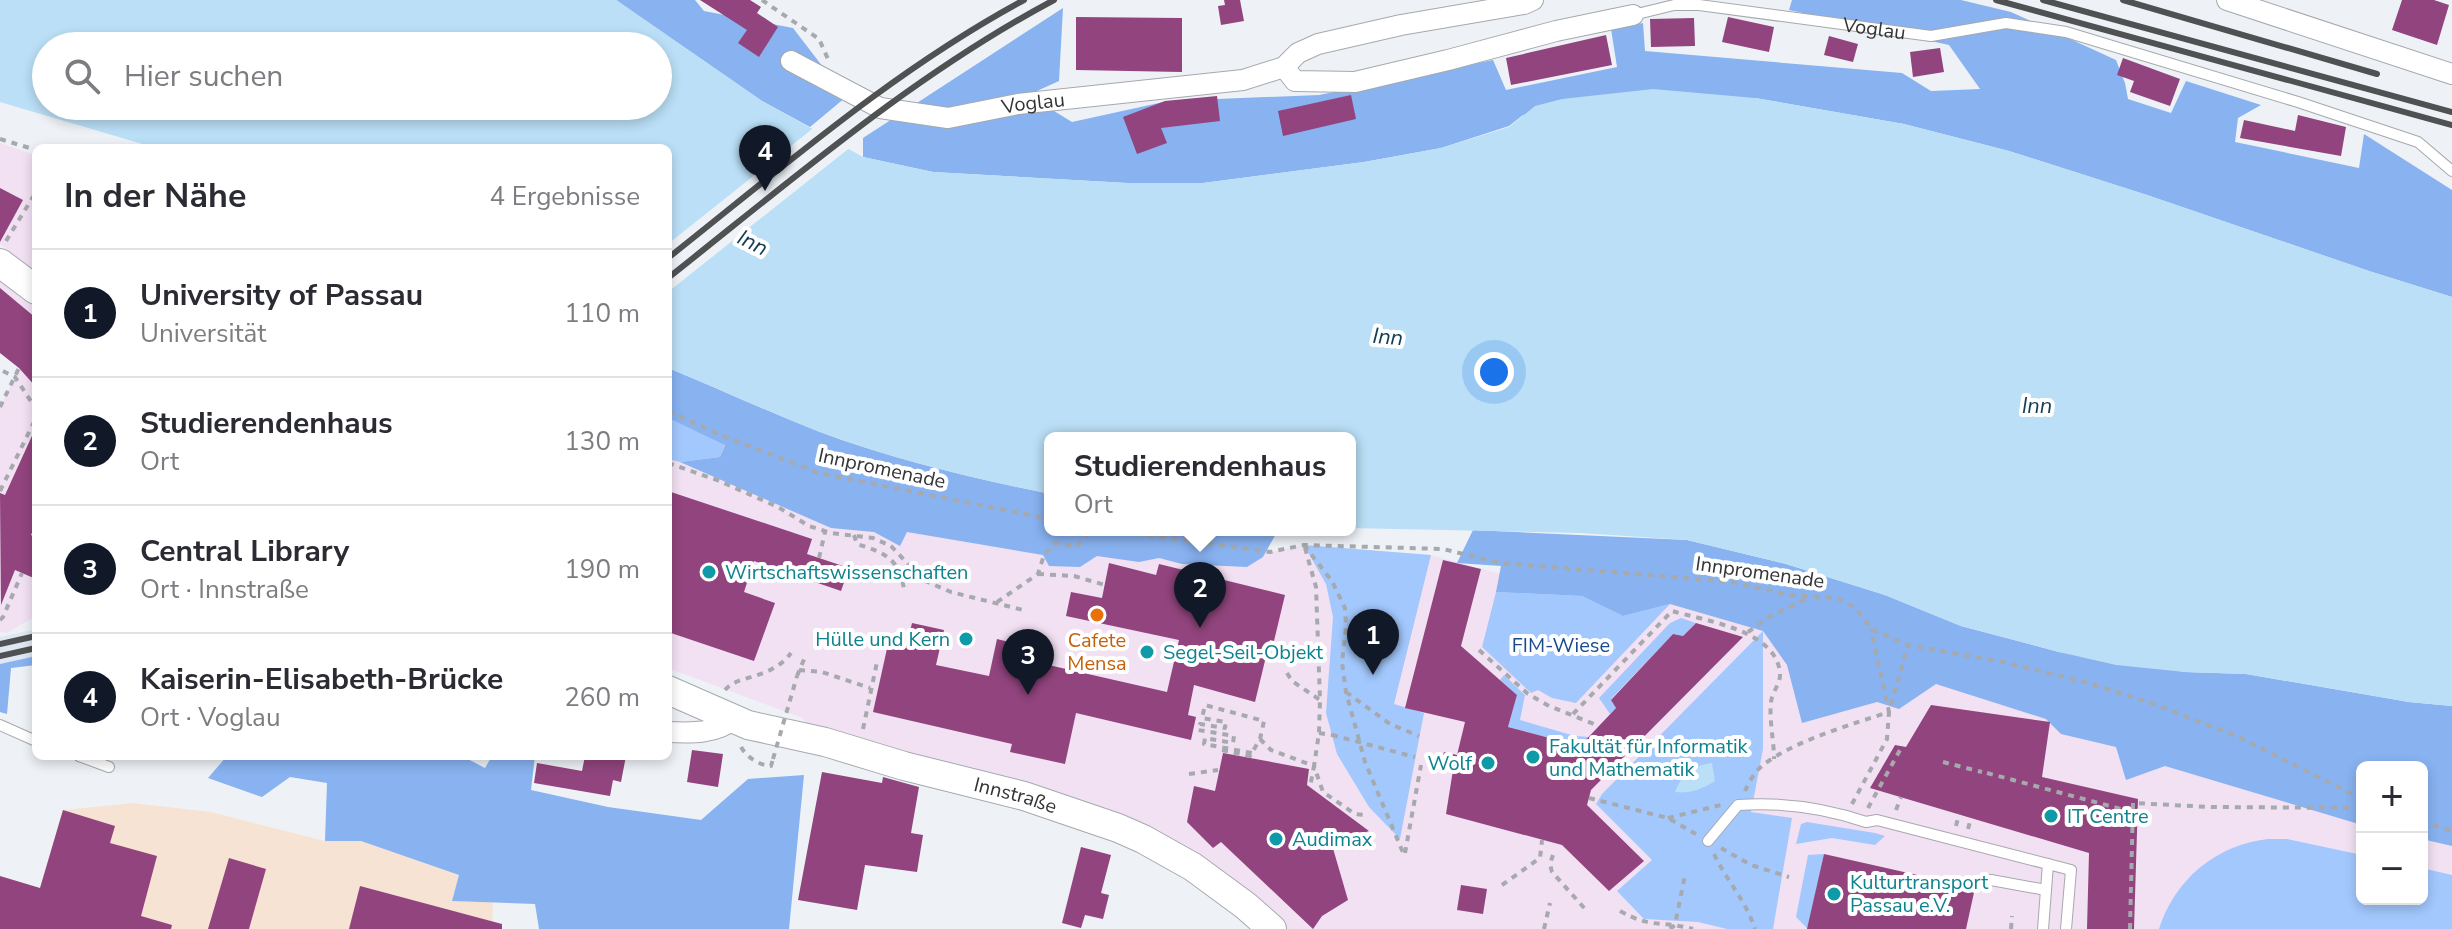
<!DOCTYPE html>
<html lang="de">
<meta charset="utf-8">
<style>
body{margin:0;font-family:"Nunito Sans",sans-serif;background:#f2f2f3;color:#2b2b33}
.controls{position:absolute;right:24px;bottom:24px;display:grid;overflow:hidden;border-radius:12px;box-shadow:0 4px 12px #0003}
.controls button{width:72px;height:72px;display:grid;place-items:center;padding:0;border:0;border-bottom:2px solid #e1e1e2;background:#fff;color:#2b2b33;font:40px sans-serif}
.you{position:absolute;left:1494px;top:372px;width:28px;height:28px;margin:-20px;border:6px solid #fff;border-radius:50%;background:#1a73e8;box-shadow:0 0 0 12px #1a73e833}
.badge{display:grid;place-items:center;width:52px;height:52px;border-radius:50%;background:#111827;color:#fff;font-size:26px;font-weight:700}
.pin{position:absolute;translate:-50% -66px;filter:drop-shadow(0 2px 4px #0008)}
.pin::after{content:'';position:absolute;top:42px;width:28px;height:24px;background:inherit;clip-path:polygon(0 0,100% 0,50% 100%)}
.popup{position:absolute;left:1044px;top:432px;width:312px;height:104px;box-sizing:border-box;display:grid;place-content:center;border-radius:12px;background:#fff;filter:drop-shadow(0 2px 6px #0005);font-size:26px;white-space:nowrap;color:#7c7c81}
.popup b{font-size:30px;color:#2b2b33}
.popup::after{content:'';position:absolute;left:50%;top:100%;margin-left:-16px;border:16px solid transparent;border-top-color:#fff}
.list{margin:0;padding:0;list-style:none}
h2{display:flex;justify-content:space-between;align-items:center;height:104px;margin:0;padding:0 32px;font-size:34px}
h2 small{font-size:26px;font-weight:400;color:#7c7c81}
.list li{display:grid;grid-template-columns:52px 1fr auto;gap:24px;align-items:center;box-sizing:border-box;height:128px;padding:0 32px;border-top:2px solid #e1e1e2}
.list b{display:block;font-size:30px;white-space:nowrap}
.list p{margin:0;font-size:26px;white-space:nowrap;color:#7c7c81}
.list em{font-size:26px;font-style:normal;color:#7c7c81}
.icon{flex:none;width:44px;height:44px;fill:none;stroke:currentColor;stroke-width:2;stroke-linecap:round;stroke-linejoin:round}
.map{position:relative;flex:none;width:2452px;height:929px;overflow:hidden}
.search{position:absolute;background:#fff;box-shadow:0 4px 12px #0003;left:32px;top:32px;width:640px;height:88px;display:flex;align-items:center;gap:20px;box-sizing:border-box;padding:0 28px;border-radius:44px;color:#7c7c81;font-size:30px}
.panel{position:absolute;background:#fff;box-shadow:0 4px 12px #0003;left:32px;top:144px;width:640px;height:616px;border-radius:12px}
.map>svg:first-child{display:block}
.built{fill:#dfe7f2}
.industrial{fill:#f7e3d4}
.education{fill:#f2e1f3}
.green{fill:#a3c8fd}
.forest{fill:#88b2f0}
.water{fill:#badff6;fill-rule:evenodd}
.pier{fill:#eef2f7}
.building{fill:#91447d}
.lines{fill:none;stroke-linecap:round;stroke-linejoin:round}
.lane-casing{stroke:#a5a9ae;stroke-width:12}
.street-casing{stroke:#a5a9ae;stroke-width:22}
.secondary-casing{stroke:#a5a9ae;stroke-width:30}
.path{stroke:#a6a9ad;stroke-width:4;stroke-dasharray:6 6;stroke-linecap:butt}
.lane{stroke:#fff;stroke-width:10}
.street{stroke:#fff;stroke-width:20}
.secondary{stroke:#fff;stroke-width:28}
.rail{stroke:#505153;stroke-width:6}
.path-bridge{stroke:#a6a9ad;stroke-width:4;stroke-dasharray:6 6;stroke-linecap:butt}
.culture-dot{fill:#0f9aa8;stroke:#fff;stroke-width:3}
.food-dot{fill:#e8710a;stroke:#fff;stroke-width:3}
.labels{text-anchor:middle;stroke-width:8;stroke-linejoin:round;paint-order:stroke}
.street-label{font-size:20px;fill:#343537;stroke:#fff}
.culture-label{font-size:20px;fill:#0d838f;stroke:#fff;text-anchor:start}
.food-label{font-size:20px;fill:#c56008;stroke:#fff}
.park-label{font-size:20px;fill:#194a8e;stroke:#fff}
.water-label{font-size:22px;font-style:italic;fill:#123e55;stroke:#fff}
</style>
<div class="map">
<svg width="2452" height="929" viewBox="0 0 2452 929">
<rect width="100%" height="100%" fill="#eef2f7"/>
<polygon class="built" points="36,629 36,656 0,664 0,637"/>
<polygon class="industrial" points="133,803 211,812 325,841 361,841 459,875 452,901 493,902 492,929 0,929 0,876 40,888 63,810"/>
<g class="education">
<polygon points="0,143 36,155 36,616 7,633 0,632 0,407 19,368 0,353 0,263 7,249 0,244"/>
<polygon points="668,414 1050,530 1112,530 1270,552 1304,545 1431,555 1501,574 1732,582 2362,799 2362,899 2422,899 2422,821 2452,831 2452,929 1273,929 1193,867 825,742 802,718 668,668"/>
</g>
<g class="green">
<polygon points="668,418 725,444 720,457 680,462 668,459"/>
<polygon points="1304,545 1431,555 1394,704 1424,713 1400,839 1369,807 1337,754 1326,713 1333,617 1326,584"/>
<polygon points="1496,592 1582,596 1623,616 1670,604 1576,703 1552,698 1538,690 1531,693 1482,647"/>
<polygon points="1681,618 1696,623 1683,636 1673,634 1611,699 1616,708 1610,714 1599,698 1670,623"/>
<polygon points="1763,631 1763,749 1751,812 1792,818 1773,929 1727,929 1698,922 1644,919 1617,891 1652,860 1596,804 1602,794"/>
<polygon points="1504,675 1525,695 1520,720 1575,736 1589,737 1580,746 1508,727 1517,695 1500,680"/>
<polygon points="1807,822 1875,833 1885,836 1875,845 1832,838 1796,844 1801,824"/>
<path d="M2268,839H2287L2362,855V899H2422V868L2452,875V929H2159C2175,879 2216,845 2268,839Z"/>
<polygon points="1824,854 1808,929 1796,917 1808,855"/>
</g>
<g class="forest">
<polygon points="616,0 695,0 704,11 793,28 846,97 810,127 762,101"/>
<polygon points="1792,0 1961,0 2011,12 2116,60 2125,83 2128,99 2171,113 2186,81 2261,105 2238,118 2235,142 2359,168 2364,134 2452,190 2452,297 2369,271 2147,195 2009,151 1904,124 1755,98 1523,115 1509,126 1441,148 1364,162 1203,183 1127,183 933,172 863,157 863,138 1063,8 1059,81 1028,95 1072,122 1168,101 1319,95 1493,60 1506,90 1617,67 1611,29 1643,23 1645,51 1902,73 1931,91 1980,89 1949,45 1789,10"/>
<path d="M668,368C719,389 769,412 820,432C895,460 972,478 1050,494V530H1278L1263,557L1247,567L1182,564L1159,558L1139,562L1097,556L1080,567L1049,566L1043,555L907,532L900,546L874,532L831,528L680,462L720,457L725,445L668,418Z"/>
<polygon points="1473,530 1687,540 1786,564 1885,595 1961,626 2059,652 2185,672 2246,674 2409,702 2452,706 2452,846 2422,839 2422,767 2362,767 2362,825 2165,766 2126,780 2116,747 2061,734 2046,719 1936,684 1899,709 1877,702 1802,723 1787,665 1763,631 1670,604 1623,616 1582,596 1496,592 1501,566 1457,563"/>
<polygon points="36,656 36,665 11,668 7,714 0,712 0,664"/>
<polygon points="227,756 462,756 485,768 492,756 535,756 531,790 608,807 701,820 748,779 804,775 789,929 539,929 535,904 452,901 459,875 361,841 325,841 327,783 290,777 262,797 208,778"/>
</g>
<g class="water">
<path d="M0,0H616L762,101L863,157L933,172L1127,183H1203L1364,162L1441,148L1509,127L1535,106L1562,99L1653,89L1755,98L1904,124L2009,151L2147,195L2369,271L2452,297V706L2409,702L2246,674L2185,672L2116,665L2059,652L1961,626L1885,595L1786,564L1687,540L1580,533L1350,528V438H1050V494C972,478 895,460 820,432C769,412 719,389 668,368V148H156L0,102ZM46,46H658V106H46Z"/>
<path d="M1712,763L1715,781C1702,789 1691,794 1675,792C1681,775 1694,765 1712,763Z"/>
</g>
<polygon class="pier" points="816,126 852,146 668,292 668,244"/>
<g class="building">
<polygon points="700,0 750,0 761,7 757,13 778,27 759,57 738,43 747,30"/>
<polygon points="1224,0 1240,0 1244,21 1221,25 1218,6 1225,5"/>
<polygon points="2402,0 2434,0 2449,5 2437,45 2392,30"/>
<polygon points="1076,17 1182,18 1182,72 1076,70"/>
<polygon points="1728,17 1774,27 1769,52 1722,42"/>
<polygon points="1694,18 1695,46 1651,47 1650,19"/>
<polygon points="1606,35 1612,65 1511,85 1506,58"/>
<polygon points="1829,36 1858,44 1853,62 1824,55"/>
<polygon points="1940,48 1944,72 1913,77 1910,52"/>
<polygon points="2123,58 2180,79 2170,106 2130,92 2134,81 2117,75"/>
<polygon points="1351,95 1356,119 1283,136 1278,111"/>
<polygon points="1217,96 1220,121 1161,128 1167,143 1137,154 1123,117 1165,101"/>
<polygon points="2298,115 2346,127 2341,156 2240,138 2244,120 2295,131"/>
<polygon points="0,188 23,200 0,242"/>
<polygon points="0,288 36,318 36,387 19,368 0,353"/>
<polygon points="36,427 36,524 31,535 36,538 36,579 15,570 1,605 0,493 5,495"/>
<polygon points="668,491 812,539 807,554 849,568 841,591 754,561 744,592 775,603 754,661 668,632"/>
<polygon points="1443,560 1481,569 1461,646 1517,695 1508,727 1580,746 1616,708 1611,700 1673,634 1683,636 1696,623 1743,637 1591,790 1587,805 1644,861 1609,891 1562,845 1446,814 1453,770 1440,767 1444,752 1457,755 1465,722 1405,708"/>
<polygon points="1109,563 1156,575 1159,564 1285,595 1274,641 1270,640 1255,702 1194,685 1188,715 1196,717 1191,740 1076,713 1065,764 1010,752 1012,744 873,712 888,644 906,648 912,623 944,630 936,665 989,676 997,639 1033,648 1031,661 1167,692 1179,640 1066,616 1071,592 1102,598"/>
<polygon points="1931,705 2050,722 2042,777 2138,799 2134,929 2087,929 2089,853 1870,788 1895,745 1906,747"/>
<polygon points="692,750 723,754 718,787 687,782"/>
<polygon points="1223,753 1309,769 1307,785 1369,831 1332,845 1348,900 1322,916 1313,929 1221,842 1213,848 1187,822 1194,786 1215,791"/>
<polygon points="585,756 626,756 621,782 613,780 610,796 534,783 537,763 582,771"/>
<polygon points="822,772 882,783 883,777 919,787 911,833 923,835 917,872 865,865 857,910 798,900"/>
<polygon points="63,810 115,826 110,843 157,856 141,916 172,925 171,929 0,929 0,876 40,888"/>
<polygon points="1081,847 1111,855 1101,893 1109,895 1103,919 1085,915 1081,928 1062,923"/>
<polygon points="1824,854 1975,888 1966,929 1807,929"/>
<polygon points="229,858 266,869 249,929 208,929"/>
<polygon points="1461,885 1487,889 1483,914 1457,910"/>
<polygon points="360,886 502,924 502,929 349,929"/>
</g>
<g class="lines">
<defs>
<g id="lane">
<path id="s1" d="M1633,15L1674,5H1699L1931,36L2006,23L2066,32L2298,102L2418,142L2452,171"/>
<polyline points="0,725 36,741"/>
<polyline points="79,756 109,767"/>
<path d="M1708,841L1738,805C1781,802 1825,808 1866,822L1877,820L2071,870L2066,929"/>
<polyline points="1991,880 2046,890"/>
<polyline points="2043,929 2048,864"/>
</g>
<g id="street">
<polyline points="2227,0 2452,74"/>
<path id="s2" d="M791,61L880,108L948,118L1018,104L1243,80L1284,67L1298,53L1318,44L1401,25L1524,4L1533,0"/>
<polyline points="1284,67 1295,81 1355,82 1448,60 1556,31 1633,15"/>
<path d="M668,732C691,733 716,734 734,719"/>
</g>
<g id="secondary">
<polyline points="0,263 36,290"/>
<path id="s3" d="M668,690L748,725L825,742L904,766L1024,796L1118,828L1143,839L1193,867L1246,906L1272,929"/>
</g>
</defs>
<use href="#lane" class="lane-casing"/>
<use href="#street" class="street-casing"/>
<use href="#secondary" class="secondary-casing"/>
<g class="path">
<polyline points="762,0 819,39 828,59"/>
<polyline points="0,139 36,150"/>
<polyline points="6,241 36,192"/>
<polyline points="3,371 15,377 36,409"/>
<polyline points="0,407 19,368"/>
<polyline points="668,411 721,435 819,473 1050,519"/>
<polyline points="668,463 717,480 778,507 809,526 831,533 873,538 891,546 923,580 951,592 1027,611"/>
<polyline points="0,491 36,418"/>
<polyline points="1112,530 1270,552 1304,545 1443,549 1501,563 1732,582 1789,595 1837,598 1856,608 1871,629 1908,645 2003,662 2089,683 2154,704 2239,737 2362,799"/>
<path d="M854,535L857,544C885,553 900,559 904,590"/>
<polyline points="1304,545 1332,581 1345,608 1346,627 1342,662 1346,692 1365,762 1404,855"/>
<polyline points="1305,548 1316,587 1320,700 1319,733 1314,766 1323,792 1355,814 1366,815"/>
<polyline points="819,558 825,532"/>
<polyline points="1038,574 1074,576 1105,585"/>
<polyline points="997,602 1038,574 1044,555 1055,543 1077,546 1091,530"/>
<polyline points="0,620 3,617 22,573"/>
<polyline points="1748,632 1769,617 1806,599"/>
<polyline points="1479,650 1528,694 1549,706 1599,726"/>
<polyline points="799,670 822,672 870,688"/>
<polyline points="1287,673 1292,681 1320,700"/>
<polyline points="797,676 805,657"/>
<path d="M725,690C738,674 771,680 791,653"/>
<polyline points="1346,692 1390,724 1419,736"/>
<path d="M1573,714L1672,611C1706,621 1776,630 1780,673C1781,683 1772,692 1771,702C1769,721 1774,740 1774,759"/>
<polyline points="863,729 877,662"/>
<polyline points="1319,733 1332,735"/>
<polyline points="1260,739 1271,750 1314,766 1310,787"/>
<path d="M741,747C747,757 758,765 771,766L773,759"/>
<polyline points="1222,750 1250,756 1260,739 1264,721 1205,705 1202,718 1226,722 1225,728 1200,724 1198,730 1234,736 1233,743 1205,738 1204,744 1252,753"/>
<polyline points="1943,762 1982,772"/>
<polyline points="1987,773 2132,812"/>
<polyline points="1189,774 1218,770"/>
<path d="M1745,791C1749,782 1755,771 1763,765C1796,740 1850,725 1889,712L1871,629"/>
<polyline points="1589,798 1668,818 1696,834"/>
<polyline points="1852,804 1887,739 1889,712 1908,645"/>
<polyline points="1868,808 1900,750 1904,751"/>
<polyline points="1896,810 1901,797"/>
<polyline points="1668,818 1721,805"/>
<polyline points="2422,821 2452,831"/>
<polyline points="1956,826 1959,814"/>
<polyline points="1968,829 1971,818"/>
<polyline points="1721,848 1751,865 1789,877"/>
<polyline points="1405,853 1421,765"/>
<path d="M1714,854C1727,881 1746,901 1755,929"/>
<polyline points="1553,855 1550,864 1552,872 1586,910"/>
<polyline points="1502,885 1540,858 1542,840"/>
<path d="M1620,911C1653,929 1658,920 1693,929"/>
<polyline points="1544,929 1550,903"/>
<polyline points="1670,929 1675,925 1685,875"/>
<polyline points="2011,929 2012,916"/>
<polyline points="2130,929 2133,803 2211,807 2362,808"/>
</g>
<use href="#lane" class="lane"/>
<use href="#street" class="street"/>
<use href="#secondary" class="secondary"/>
<g class="rail">
<polyline points="1996,0 2452,125"/>
<polyline points="2043,0 2452,112"/>
<polyline points="2123,0 2377,74"/>
<path d="M668,258C783,167 894,70 1024,0"/>
<path d="M668,278C792,180 913,75 1054,0"/>
<polyline points="0,644 36,636"/>
<polyline points="0,656 36,648"/>
</g>
<g class="path-bridge">
<polyline points="1332,735 1415,757"/>
<polyline points="773,759 797,676"/>
</g>
</g>
<g class="culture-dot">
<circle cx="709" cy="572" r="8"/>
<circle cx="966" cy="639" r="8"/>
<circle cx="1147" cy="652" r="8"/>
<circle cx="1533" cy="757" r="8"/>
<circle cx="1488" cy="763" r="8"/>
<circle cx="2051" cy="816" r="8"/>
<circle cx="1276" cy="839" r="8"/>
<circle cx="1834" cy="894" r="8"/>
</g>
<circle class="food-dot" cx="1097" cy="615" r="8"/>
<g class="labels">
<g class="street-label">
<text dy="7" stroke="none"><textPath href="#s1" startOffset="244">Voglau</textPath></text>
<text dy="7" stroke="none"><textPath href="#s2" startOffset="256">Voglau</textPath></text>
<text transform="translate(882 468) rotate(12)" y="7">Innpromenade</text>
<text transform="translate(1760 572) rotate(8)" y="7">Innpromenade</text>
<text dy="7" stroke="none"><textPath href="#s3" startOffset="364">Innstraße</textPath></text>
</g>
<g class="culture-label">
<text x="725" y="579">Wirtschaftswissenschaften</text>
<text x="950" y="646" text-anchor="end">Hülle und Kern</text>
<text x="1163" y="659">Segel-Seil-Objekt</text>
<text x="1549" y="753">Fakultät für Informatik<tspan x="1549" dy="23">und Mathematik</tspan></text>
<text x="1472" y="770" text-anchor="end">Wolf</text>
<text x="2067" y="823">IT Centre</text>
<text x="1292" y="846">Audimax</text>
<text x="1850" y="889">Kulturtransport<tspan x="1850" dy="23">Passau e.V.</tspan></text>
</g>
<g class="food-label">
<text x="1097" y="647">Cafete<tspan x="1097" dy="23">Mensa</tspan></text>
</g>
<g class="park-label">
<text x="1561" y="652">FIM-Wiese</text>
</g>
<g class="water-label">
<text transform="translate(753 242) rotate(27)" y="8">Inn</text>
<text transform="translate(1388 336) rotate(5)" y="8">Inn</text>
<text x="2037" y="413">Inn</text>
</g>
</g>
</svg>
<div class="controls">
<button>+</button>
<button>−</button>
</div>
<div class="you"></div>
<div class="pin badge" style="left:1373px;top:675px">1</div>
<div class="pin badge" style="left:1200px;top:628px">2</div>
<div class="popup"><b>Studierendenhaus</b>Ort</div>
<div class="pin badge" style="left:1028px;top:695px">3</div>
<div class="pin badge" style="left:765px;top:191px">4</div>
<div class="search"><svg class="icon" aria-label="search" viewBox="0 0 24 24"><circle cx="10" cy="10" r="6"/><path d="M15 15l6 6"/></svg>Hier suchen</div>
<section class="panel">
<h2>In der Nähe<small>4 Ergebnisse</small></h2>
<ul class="list">
<li><span class="badge">1</span><div><b>University of Passau</b><p>Universität</p></div><em>110 m</em></li>
<li><span class="badge">2</span><div><b>Studierendenhaus</b><p>Ort</p></div><em>130 m</em></li>
<li><span class="badge">3</span><div><b>Central Library</b><p>Ort · Innstraße</p></div><em>190 m</em></li>
<li><span class="badge">4</span><div><b>Kaiserin-Elisabeth-Brücke</b><p>Ort · Voglau</p></div><em>260 m</em></li>
</ul>
</section>
</div>
